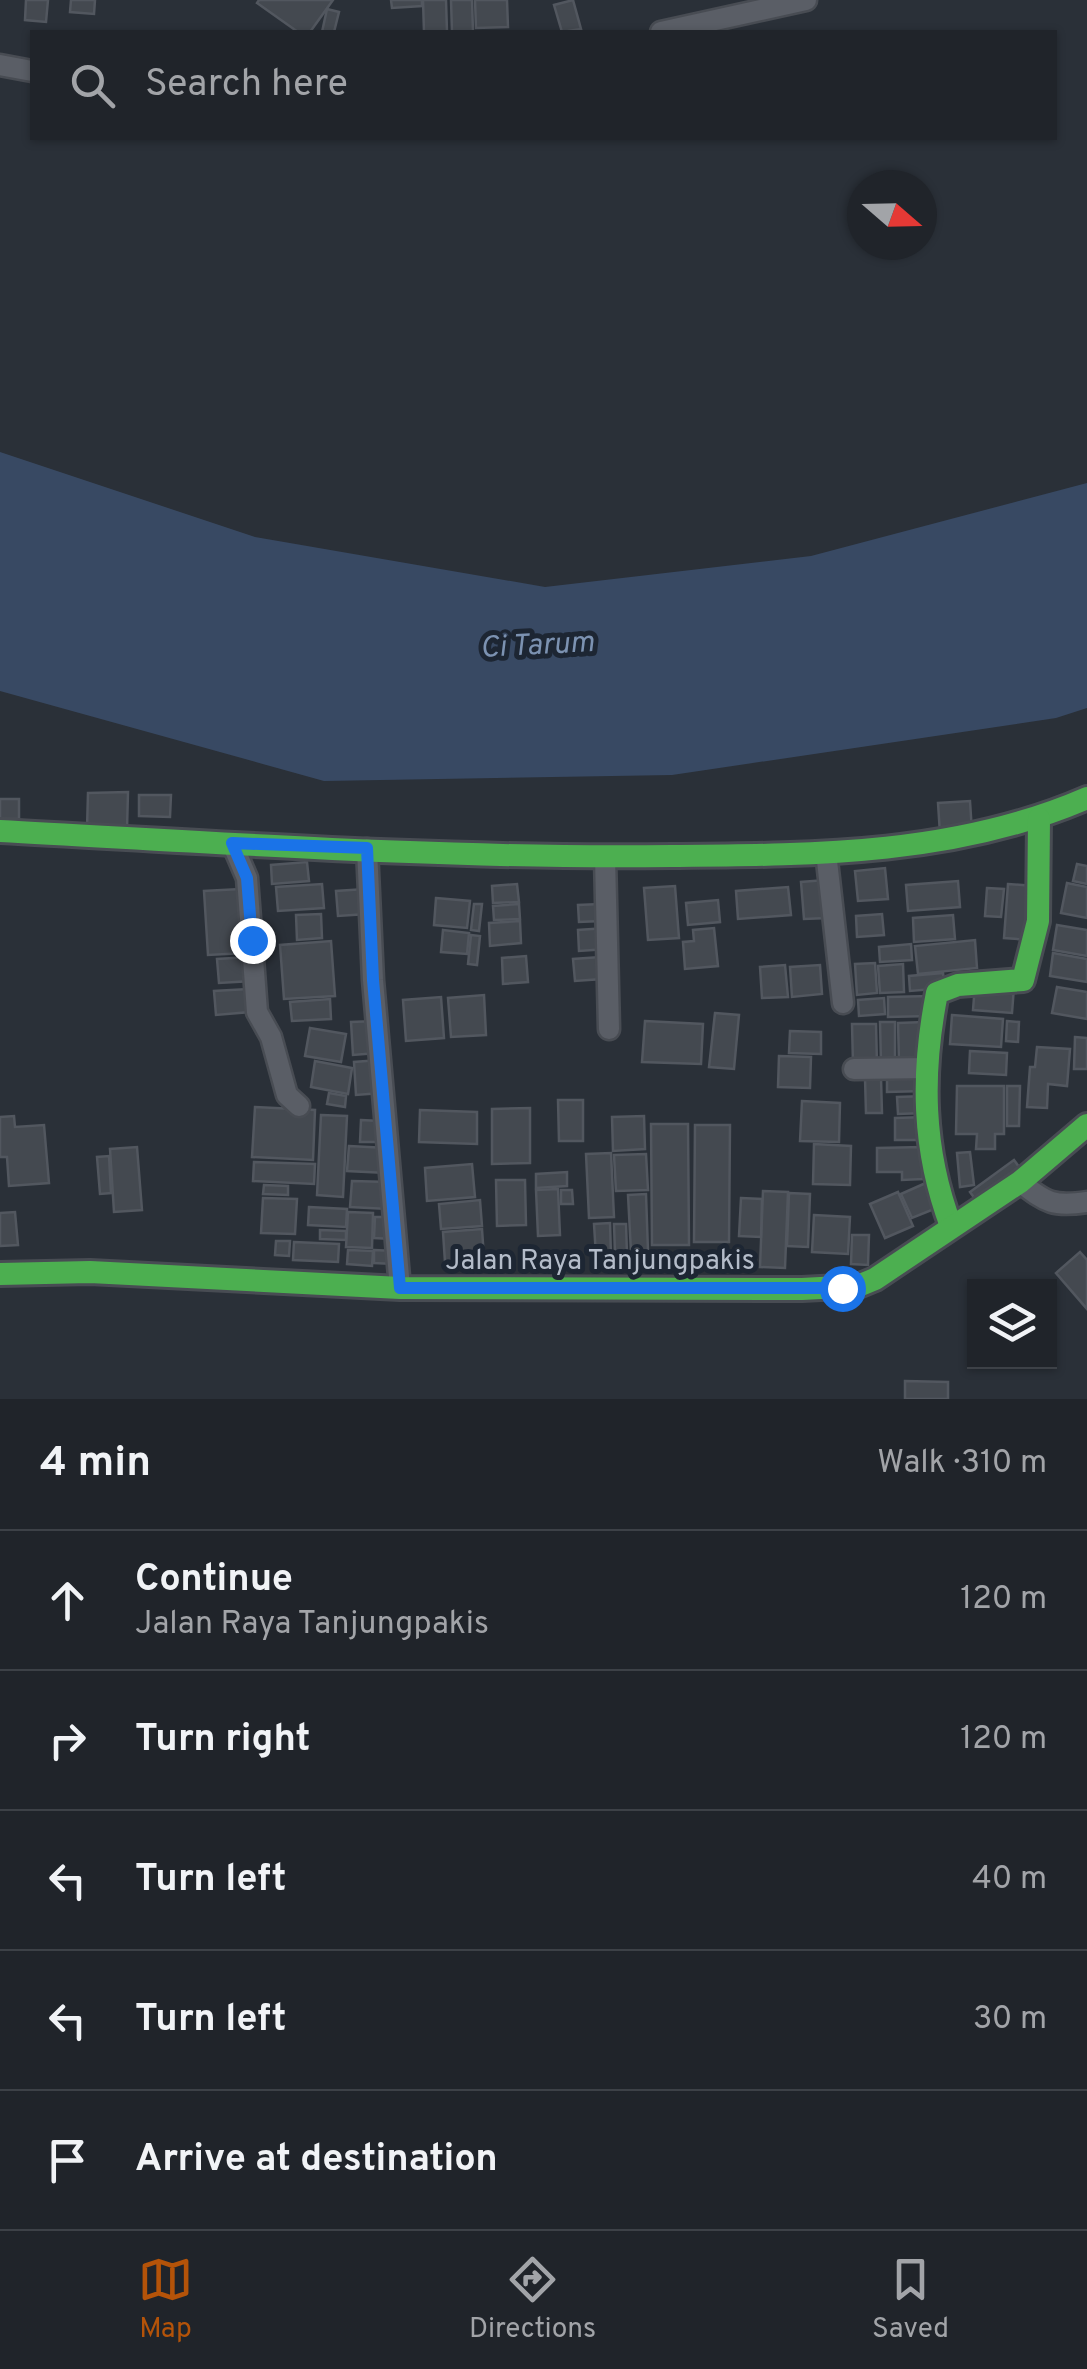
<!DOCTYPE html>
<meta charset="utf-8">
<style>
body{margin:0;font-family:Overpass,sans-serif;background:#2d3036;color:#f1f3f6}
.controls{position:absolute;right:30px;bottom:30px;display:grid;overflow:hidden;border-radius:0px;box-shadow:0 2px 8px #0004}
.controls button{width:90px;height:90px;display:grid;place-items:center;padding:0;border:0;border-bottom:2px solid #3d4147;background:#20242a;color:#f1f3f6;font:50px sans-serif}
.compass{position:absolute;left:847px;top:170px;width:90px;height:90px;border-radius:50%;background:#20242a;box-shadow:0 2px 8px #0004;rotate:110deg}
.stop{position:absolute;width:30px;height:30px;margin:-22px;border:8px solid #1a73e8;border-radius:50%;background:#fff}
.stop.end{background:#1a73e8;border-color:#fff;box-shadow:0 2px 10px #0008}
.list{margin:0;padding:0;list-style:none}
h2{display:flex;justify-content:space-between;align-items:center;height:130px;margin:0;padding:0 40px;font-size:42px}
h2 small{font-size:32px;font-weight:400;color:#a2a4a8}
.list li{display:grid;grid-template-columns:65px 1fr auto;gap:30px;align-items:center;box-sizing:border-box;height:140px;padding:0 40px;border-top:2px solid #3d4147}
.list b{display:block;font-size:38px;white-space:nowrap}
.list p{margin:0;font-size:32px;white-space:nowrap;color:#a2a4a8}
.list em{font-size:32px;font-style:normal;color:#a2a4a8}
.icon{flex:none;width:55px;height:55px;fill:none;stroke:currentColor;stroke-width:2;stroke-linecap:round;stroke-linejoin:round}
.map{position:relative;flex:none;width:1087px;height:1399px;overflow:hidden}
.search{position:absolute;background:#20242a;box-shadow:0 2px 8px #0004;left:30px;right:30px;top:30px;height:110px;display:flex;align-items:center;gap:25px;box-sizing:border-box;padding:0 35px;border-radius:0px;color:#a2a4a8;font-size:38px}
.sheet{height:830px;background:#20242a}
nav{display:flex;justify-content:space-around;align-items:center;box-sizing:border-box;height:140px;border-top:2px solid #3d4147;background:#20242a;font-size:28px;color:#a2a4a8}
nav a{display:grid;justify-items:center;gap:5px}
nav .on{color:#b45309}
.map>svg:first-child{display:block}
.water{fill:#384963}
.building{fill:#444950;stroke:#52575f;stroke-width:2.5}
.lines{fill:none;stroke-linecap:round;stroke-linejoin:round}
.street-casing{stroke:#484c53;stroke-width:25}
.fast-casing{stroke:#484c53;stroke-width:28}
.street{stroke:#5a5e66;stroke-width:20}
.fast{stroke:#4caf50;stroke-width:22}
.route{stroke:#1a73e8;stroke-width:12}
.labels{text-anchor:middle;stroke-width:10;stroke-linejoin:round;paint-order:stroke}
.street-label{font-size:28px;fill:#b4bcc9;stroke:#1d2633}
.water-label{font-size:30px;font-style:italic;fill:#7c92b1;stroke:#1d2633}
</style>
<div class="map">
<svg width="1087" height="1399" viewBox="0 0 1087 1399">
<rect width="100%" height="100%" fill="#2a3038"/>
<polygon class="water" points="0,452 255,537 545,587 811,556 1087,483 1087,708 1056,718 672,775 324,781 0,691"/>
<g class="building">
<polygon points="26,0 48,0 46,22 25,20"/>
<polygon points="71,0 95,0 94,14 70,12"/>
<polygon points="259,0 333,0 310,32 298,32 257,3"/>
<polygon points="391,0 422,0 422,6 392,8"/>
<polygon points="423,0 446,0 447,32 424,32"/>
<polygon points="451,0 472,0 473,32 452,32"/>
<polygon points="475,0 507,0 508,27 476,28"/>
<polygon points="573,0 581,29 562,32 554,5"/>
<polygon points="327,9 339,12 334,32 322,32"/>
<polygon points="128,792 127,829 87,829 88,793"/>
<polygon points="139,795 171,795 170,817 139,816"/>
<rect x="0" y="799" width="19" height="20"/>
<polygon points="970,801 972,832 940,834 938,803"/>
<polygon points="307,862 309,881 272,884 271,865"/>
<polygon points="1077,864 1087,866 1087,884 1073,881"/>
<polygon points="885,868 888,899 858,901 855,871"/>
<polygon points="825,880 828,918 804,919 801,882"/>
<polygon points="958,881 960,907 908,911 906,885"/>
<polygon points="1067,883 1087,887 1087,918 1061,913"/>
<polygon points="322,884 324,908 278,911 276,887"/>
<polygon points="517,884 519,902 493,903 492,886"/>
<polygon points="1008,884 1034,886 1029,940 1004,938"/>
<polygon points="675,886 679,938 648,940 644,888"/>
<polygon points="788,887 791,915 738,919 736,891"/>
<polygon points="987,888 1004,889 1001,917 985,916"/>
<polygon points="240,889 245,953 208,955 204,891"/>
<polygon points="365,889 367,914 338,916 336,891"/>
<polygon points="436,898 470,901 467,928 434,925"/>
<polygon points="718,900 720,922 688,925 686,903"/>
<polygon points="474,904 482,904 479,931 471,930"/>
<polygon points="519,904 520,919 494,920 493,906"/>
<polygon points="600,904 601,921 579,922 578,905"/>
<polygon points="321,914 322,938 297,940 296,915"/>
<polygon points="882,914 884,935 857,937 856,916"/>
<polygon points="953,915 955,939 914,942 913,918"/>
<polygon points="520,921 521,943 490,946 489,923"/>
<polygon points="1057,925 1087,930 1087,956 1053,950"/>
<polygon points="606,928 607,949 579,951 578,930"/>
<polygon points="714,928 718,966 685,969 683,942 694,941 693,930"/>
<polygon points="443,930 469,933 467,954 441,952"/>
<polygon points="471,935 480,936 477,965 468,964"/>
<polygon points="975,940 977,968 918,974 915,946"/>
<polygon points="331,941 335,996 284,999 280,945"/>
<polygon points="911,944 912,960 880,962 879,947"/>
<polygon points="1053,953 1087,959 1087,982 1050,976"/>
<polygon points="526,956 528,982 503,984 502,958"/>
<polygon points="250,957 252,981 219,983 217,959"/>
<polygon points="600,957 602,979 575,981 573,959"/>
<polygon points="875,963 877,993 857,995 855,964"/>
<polygon points="903,964 904,992 880,993 878,966"/>
<polygon points="785,965 788,997 762,998 760,967"/>
<polygon points="820,965 822,994 792,997 790,967"/>
<polygon points="943,973 945,988 910,991 909,976"/>
<polygon points="975,985 1014,987 1012,1013 973,1010"/>
<polygon points="1057,987 1087,992 1087,1019 1052,1013"/>
<polygon points="248,989 250,1012 216,1015 214,991"/>
<polygon points="484,995 486,1035 451,1037 448,998"/>
<polygon points="930,996 930,1016 888,1017 888,997"/>
<polygon points="441,997 444,1038 406,1041 403,1000"/>
<polygon points="884,998 885,1014 859,1016 858,1000"/>
<polygon points="330,999 331,1019 292,1021 290,1002"/>
<polygon points="715,1013 739,1015 734,1069 709,1067"/>
<polygon points="952,1015 1003,1019 1001,1047 950,1044"/>
<polygon points="375,1021 377,1053 353,1055 351,1022"/>
<polygon points="645,1021 703,1024 701,1064 642,1062"/>
<polygon points="1007,1021 1019,1022 1018,1042 1006,1041"/>
<polygon points="880,1022 895,1022 895,1062 881,1063"/>
<polygon points="924,1022 925,1062 899,1062 898,1023"/>
<polygon points="852,1024 876,1024 877,1064 853,1064"/>
<polygon points="310,1028 346,1034 341,1062 305,1056"/>
<polygon points="790,1031 821,1032 821,1054 789,1053"/>
<polygon points="1075,1037 1087,1038 1087,1069 1074,1069"/>
<polygon points="1037,1047 1070,1049 1067,1086 1048,1084 1047,1108 1027,1107 1030,1067 1035,1067"/>
<polygon points="970,1051 1007,1053 1006,1075 969,1073"/>
<polygon points="779,1056 811,1057 810,1088 778,1087"/>
<polygon points="379,1060 381,1093 356,1095 354,1062"/>
<polygon points="315,1061 352,1068 348,1094 311,1087"/>
<polygon points="924,1077 924,1091 887,1092 887,1078"/>
<polygon points="865,1078 881,1078 882,1113 866,1113"/>
<polygon points="957,1086 1004,1086 1004,1134 995,1134 995,1149 976,1149 977,1134 956,1134"/>
<polygon points="1007,1086 1020,1086 1019,1126 1007,1126"/>
<polygon points="329,1093 346,1096 345,1107 327,1104"/>
<polygon points="925,1096 925,1113 898,1114 897,1097"/>
<polygon points="558,1100 583,1100 583,1141 559,1141"/>
<polygon points="802,1101 840,1103 839,1142 800,1141"/>
<polygon points="255,1107 315,1110 313,1160 252,1157"/>
<polygon points="530,1108 530,1163 492,1164 492,1109"/>
<polygon points="420,1110 477,1112 477,1144 419,1142"/>
<polygon points="321,1115 347,1116 343,1197 317,1195"/>
<polygon points="14,1116 15,1127 44,1125 49,1183 9,1186 7,1157 0,1157 0,1117"/>
<polygon points="644,1116 645,1149 613,1151 612,1117"/>
<polygon points="925,1117 925,1140 895,1140 895,1118"/>
<polygon points="361,1120 380,1121 379,1142 360,1142"/>
<polygon points="651,1124 688,1124 689,1245 652,1245"/>
<polygon points="695,1125 730,1125 729,1242 694,1242"/>
<polygon points="814,1144 851,1146 850,1185 813,1184"/>
<polygon points="349,1146 387,1148 386,1173 347,1171"/>
<polygon points="137,1147 142,1210 114,1212 110,1149"/>
<polygon points="922,1147 923,1179 902,1180 902,1172 877,1172 877,1148"/>
<polygon points="970,1152 974,1185 960,1187 957,1153"/>
<polygon points="611,1153 614,1217 589,1218 586,1154"/>
<polygon points="646,1154 648,1190 616,1191 614,1155"/>
<polygon points="109,1156 111,1193 100,1194 97,1157"/>
<polygon points="1014,1160 1022,1171 978,1203 970,1192"/>
<polygon points="254,1162 315,1164 314,1184 253,1181"/>
<polygon points="472,1164 475,1197 427,1201 425,1168"/>
<polygon points="567,1172 567,1186 536,1188 536,1174"/>
<polygon points="496,1180 525,1180 526,1225 497,1226"/>
<polygon points="352,1181 389,1182 388,1209 350,1207"/>
<polygon points="928,1182 939,1207 912,1218 901,1194"/>
<polygon points="264,1185 288,1186 288,1195 263,1194"/>
<polygon points="558,1189 560,1235 538,1236 536,1190"/>
<polygon points="561,1190 572,1190 573,1204 561,1204"/>
<polygon points="763,1191 788,1192 785,1268 760,1267"/>
<polygon points="898,1192 913,1226 885,1238 870,1204"/>
<polygon points="789,1193 810,1194 808,1247 787,1246"/>
<polygon points="646,1194 648,1251 631,1252 628,1195"/>
<polygon points="263,1198 297,1199 295,1234 261,1233"/>
<polygon points="741,1198 762,1199 761,1237 739,1236"/>
<polygon points="480,1200 482,1226 441,1229 439,1204"/>
<polygon points="309,1207 347,1209 346,1227 308,1225"/>
<polygon points="15,1212 18,1245 0,1246 0,1213"/>
<polygon points="348,1212 373,1213 372,1248 346,1247"/>
<polygon points="814,1215 850,1217 848,1254 812,1252"/>
<polygon points="375,1217 393,1217 392,1239 374,1238"/>
<polygon points="610,1223 611,1256 596,1256 594,1224"/>
<polygon points="614,1224 626,1224 627,1254 615,1254"/>
<polygon points="482,1229 484,1258 445,1262 443,1232"/>
<polygon points="320,1230 346,1231 346,1240 320,1239"/>
<polygon points="852,1235 869,1235 868,1265 851,1264"/>
<polygon points="276,1241 290,1241 289,1256 275,1255"/>
<polygon points="294,1242 339,1244 338,1262 293,1260"/>
<polygon points="348,1250 373,1251 372,1266 347,1264"/>
<polygon points="374,1250 394,1251 394,1264 374,1263"/>
<polygon points="1080,1252 1087,1260 1087,1309 1056,1273"/>
<polygon points="905,1381 948,1382 948,1399 905,1399"/>
</g>
<g class="lines">
<defs>
<g id="street">
<polyline points="661,32 806,0"/>
<polyline points="0,65 32,71"/>
<polyline points="232,843 247,878 257,1012 271,1037 287,1095 299,1106"/>
<polyline points="367,849 373,980 400,1288"/>
<polyline points="826,852 843,1003"/>
<polyline points="605,857 609,1029"/>
<polyline points="854,1069 928,1068"/>
<path d="M1020,1182C1046,1203 1054,1207 1087,1202"/>
</g>
<g id="fast">
<path d="M0,831C224,843 448,859 672,856C812,855 956,855 1087,798"/>
<path d="M951,1226C922,1149 921,1073 937,993L958,985L1023,980L1038,921L1039,819"/>
<polyline points="0,1274 90,1272 400,1288 802,1289 858,1286 875,1279 1020,1182 1087,1125"/>
</g>
</defs>
<use href="#street" class="street-casing"/>
<use href="#fast" class="fast-casing"/>
<use href="#street" class="street"/>
<use href="#fast" class="fast"/>
</g>
<g class="lines">
<polyline class="route" points="252,940 247,878 232,843 367,848 373,980 400,1288 842,1288"/>
</g>
<g class="labels">
<g class="street-label">
<text x="600" y="1269">Jalan Raya Tanjungpakis</text>
</g>
<g class="water-label">
<text transform="translate(537 644) rotate(-3)" y="10">Ci Tarum</text>
</g>
</g>
</svg>
<div class="controls">
<button><svg class="icon" aria-label="layers" viewBox="0 0 24 24"><path d="M12 4l9 5-9 5-9-5zM3 14l9 5 9-5"/></svg></button>
</div>
<svg class="compass" viewBox="-18 -18 36 36"><path d="M0-13l5 13h-10z" fill="#e53935"/><path d="M0 13l5-13h-10z" fill="#a2a4a8"/></svg>
<div class="stop" style="left:842px;top:1288px"></div>
<div class="stop end" style="left:252px;top:940px"></div>
<div class="search"><svg class="icon" aria-label="search" viewBox="0 0 24 24"><circle cx="10" cy="10" r="6"/><path d="M15 15l6 6"/></svg>Search here</div>
</div>
<section class="sheet">
<h2>4 min<small>Walk · 310 m</small></h2>
<ul class="list">
<li><svg class="icon" aria-label="ahead" viewBox="0 0 24 24"><path d="M12 20V5M6 11l6-6 6 6"/></svg><div><b>Continue</b><p>Jalan Raya Tanjungpakis</p></div><em>120 m</em></li>
<li><svg class="icon" aria-label="right" viewBox="0 0 24 24"><path d="M7 20v-9h11M14 6l5 5-5 5"/></svg><div><b>Turn right</b></div><em>120 m</em></li>
<li><svg class="icon" aria-label="left" viewBox="0 0 24 24"><path d="M17 20v-9H6M10 6l-5 5 5 5"/></svg><div><b>Turn left</b></div><em>40 m</em></li>
<li><svg class="icon" aria-label="left" viewBox="0 0 24 24"><path d="M17 20v-9H6M10 6l-5 5 5 5"/></svg><div><b>Turn left</b></div><em>30 m</em></li>
<li><svg class="icon" aria-label="arrive" viewBox="0 0 24 24"><path d="M6 21V4h12l-3 4 3 4H6"/></svg><div><b>Arrive at destination</b></div></li>
</ul>
</section>
<nav>
<a class="on"><svg class="icon" aria-label="map" viewBox="0 0 24 24"><path d="M3 6l6-2 6 2 6-2v14l-6 2-6-2-6 2zM9 4v14M15 6v14"/></svg>Map</a>
<a><svg class="icon" aria-label="directions" viewBox="0 0 24 24"><path d="M12 3l9 9-9 9-9-9zM9 14v-3h6M13 9l2 2-2 2"/></svg>Directions</a>
<a><svg class="icon" aria-label="saved" viewBox="0 0 24 24"><path d="M7 4h10v16l-5-4-5 4z"/></svg>Saved</a>
</nav>
